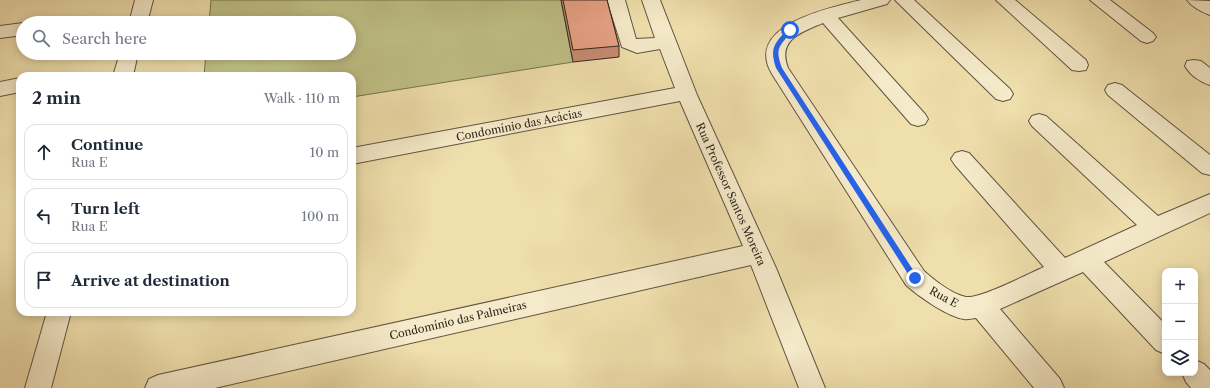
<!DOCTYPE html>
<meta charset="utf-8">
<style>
body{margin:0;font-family:"Libre Caslon Text",serif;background:#f6f6f7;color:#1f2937}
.controls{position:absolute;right:12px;bottom:12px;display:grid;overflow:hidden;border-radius:8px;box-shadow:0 2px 10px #0003}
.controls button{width:36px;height:36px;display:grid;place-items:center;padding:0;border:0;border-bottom:1px solid #e0e1e3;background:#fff;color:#1f2937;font:20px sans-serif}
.stop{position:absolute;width:12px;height:12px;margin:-9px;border:3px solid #2563eb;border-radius:50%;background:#fff}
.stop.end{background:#2563eb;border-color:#fff;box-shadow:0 1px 4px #0008}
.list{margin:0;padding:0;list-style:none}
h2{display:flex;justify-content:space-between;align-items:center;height:52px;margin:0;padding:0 16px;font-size:17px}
h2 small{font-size:13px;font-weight:400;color:#747a83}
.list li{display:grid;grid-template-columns:26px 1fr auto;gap:12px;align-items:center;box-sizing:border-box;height:56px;margin:0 8px 8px;padding:0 8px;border:1px solid #e0e1e3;border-radius:12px}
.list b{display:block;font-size:15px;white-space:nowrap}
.list p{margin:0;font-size:13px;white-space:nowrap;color:#747a83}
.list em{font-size:13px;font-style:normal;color:#747a83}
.icon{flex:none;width:22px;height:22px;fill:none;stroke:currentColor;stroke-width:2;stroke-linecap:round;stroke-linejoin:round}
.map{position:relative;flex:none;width:1210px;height:388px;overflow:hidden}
.search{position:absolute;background:#fff;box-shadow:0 2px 10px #0003;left:16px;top:16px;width:340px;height:44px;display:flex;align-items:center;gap:10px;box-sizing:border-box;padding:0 14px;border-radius:22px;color:#747a83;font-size:15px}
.panel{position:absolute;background:#fff;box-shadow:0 2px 10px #0003;left:16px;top:72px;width:340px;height:244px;border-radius:12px}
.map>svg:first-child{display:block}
.green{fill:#bfc085;stroke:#787351}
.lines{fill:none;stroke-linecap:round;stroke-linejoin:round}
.minor-casing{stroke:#605441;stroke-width:2}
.minor{fill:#f5eac9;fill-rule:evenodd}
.wall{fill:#c88c73;stroke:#31261d}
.building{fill:#e8a386;stroke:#31261d}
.route{fill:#2563eb}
.labels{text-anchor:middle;stroke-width:3.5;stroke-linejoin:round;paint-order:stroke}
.street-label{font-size:11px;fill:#31261d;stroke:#f5eac9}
</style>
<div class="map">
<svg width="1210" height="388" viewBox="0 0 1210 388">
<rect width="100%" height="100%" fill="#efdfac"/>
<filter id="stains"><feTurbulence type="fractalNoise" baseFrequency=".005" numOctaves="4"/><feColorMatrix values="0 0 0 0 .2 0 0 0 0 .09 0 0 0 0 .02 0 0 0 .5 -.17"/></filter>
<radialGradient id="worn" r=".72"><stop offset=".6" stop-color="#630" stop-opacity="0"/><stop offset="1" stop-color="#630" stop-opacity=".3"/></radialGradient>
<polygon class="green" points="211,0 561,0 573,62 352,97 352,76 204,76 206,53 349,53 349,23 209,23"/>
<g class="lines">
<defs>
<g id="minor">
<polygon points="135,0 153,0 147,23 129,23"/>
<polygon points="607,0 625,0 636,39 655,38 642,0 660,0 697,95 776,268 825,388 799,388 751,265 215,388 145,388 149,379 158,375 743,246 680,101 352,164 352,148 675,88 660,49 637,53 622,47"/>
<path d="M861,0H890L887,4L838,18L925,114L928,119L925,124L918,126L911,124L823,23C801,32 777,40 788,68L924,271C934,280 952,294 966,297C980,299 1028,274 1044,267L955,165L951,159L955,153L962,151L969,153L1065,258L1137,225L1032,126L1029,121L1032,116L1039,114L1046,116L1158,216L1210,194V213L1104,262L1165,324V354L1156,350L1083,272L1000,309L1060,379L1064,388H1034L976,318C973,318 968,320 964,319C948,317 918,296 906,285L772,74C743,25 830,8 861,0Z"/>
<polygon points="895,0 914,0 1010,89 1013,94 1010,99 1003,101 996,99"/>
<polygon points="996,0 1015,0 1086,60 1088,65 1086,70 1079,71 1072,70"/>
<polygon points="1090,0 1110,0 1153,33 1156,37 1153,41 1147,43 1141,41"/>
<path d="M1187,0L1210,1V15C1202,12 1192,7 1187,0Z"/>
<polygon points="66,17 75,19 78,23 57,23 60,19"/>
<polygon points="23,23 23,35 0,38 0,26"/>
<polygon points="120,53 138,53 133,76 113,76"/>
<path d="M1194,60L1201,61L1210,68V85C1200,82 1190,75 1185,66L1187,61Z"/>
<polygon points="20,78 20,92 0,96 0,82"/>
<polygon points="1115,83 1122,85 1210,155 1210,175 1202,173 1108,95 1105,90 1108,85"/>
<polygon points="47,312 71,312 51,388 25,388"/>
<polygon points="1195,360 1204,364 1210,370 1210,388 1191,388 1186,382 1182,373 1195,373"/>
</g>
</defs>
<use href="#minor" class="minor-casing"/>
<use href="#minor" class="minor"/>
</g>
<polygon class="wall" points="561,0 607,0 619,46 619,57 573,62"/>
<polygon class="building" points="563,0 607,0 619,46 573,50"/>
<path class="route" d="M788,28L793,30C780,46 774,47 782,68L917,276V280H912L776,68C769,47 775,44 788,28Z"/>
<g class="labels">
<g class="street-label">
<text transform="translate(519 125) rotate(-11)" y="4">Condomínio das Acácias</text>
<text transform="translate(731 194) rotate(66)" y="4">Rua Professor Santos Moreira</text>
<text transform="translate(944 297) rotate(28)" y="4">Rua E</text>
<text transform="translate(458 320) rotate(-13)" y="4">Condomínio das Palmeiras</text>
</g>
</g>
<rect width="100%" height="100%" filter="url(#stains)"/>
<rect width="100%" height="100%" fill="url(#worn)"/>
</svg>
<div class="controls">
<button>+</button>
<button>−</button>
<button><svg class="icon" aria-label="layers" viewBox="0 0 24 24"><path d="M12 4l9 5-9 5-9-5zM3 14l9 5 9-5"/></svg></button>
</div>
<div class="stop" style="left:790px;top:30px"></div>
<div class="stop end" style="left:915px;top:278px"></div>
<div class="search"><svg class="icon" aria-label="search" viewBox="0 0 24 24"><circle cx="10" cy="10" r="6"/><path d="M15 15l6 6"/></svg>Search here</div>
<section class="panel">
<h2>2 min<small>Walk · 110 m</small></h2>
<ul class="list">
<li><svg class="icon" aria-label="ahead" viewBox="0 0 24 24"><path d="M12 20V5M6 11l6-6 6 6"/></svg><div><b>Continue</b><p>Rua E</p></div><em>10 m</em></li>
<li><svg class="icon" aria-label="left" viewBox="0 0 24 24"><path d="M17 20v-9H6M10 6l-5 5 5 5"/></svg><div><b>Turn left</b><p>Rua E</p></div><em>100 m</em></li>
<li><svg class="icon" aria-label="arrive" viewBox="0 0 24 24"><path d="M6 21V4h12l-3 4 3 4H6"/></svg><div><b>Arrive at destination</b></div></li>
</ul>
</section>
</div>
